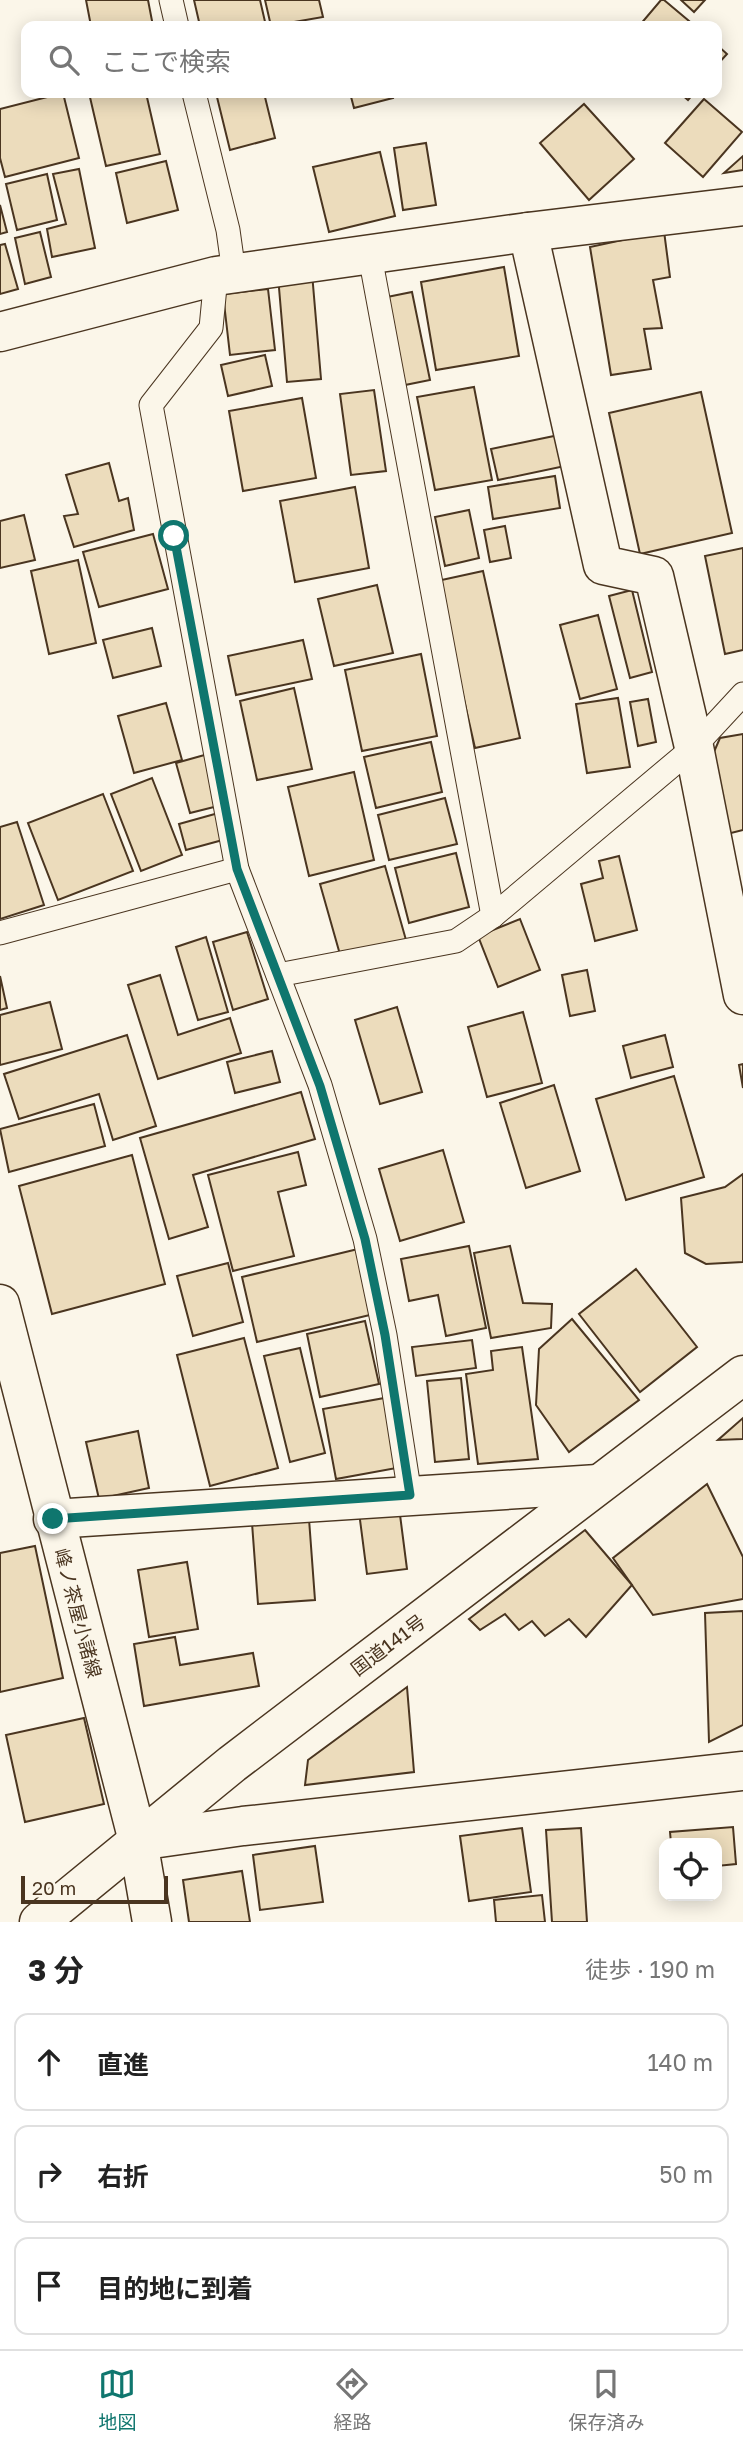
<!DOCTYPE html>
<html lang="ja">
<meta charset="utf-8">
<style>
body{margin:0;font-family:"Golos Text","Noto Sans JP",sans-serif;background:#f2f2f2;color:#222}
.controls{position:absolute;right:21px;bottom:21px;display:grid;overflow:hidden;border-radius:14px;box-shadow:0 4px 18px #0003}
.controls button{width:63px;height:63px;display:grid;place-items:center;padding:0;border:0;border-bottom:2px solid #e0e0e0;background:#fff;color:#222;font:35px sans-serif}
.scale{position:absolute;left:21px;bottom:18px;width:147px;box-sizing:border-box;padding-left:7px;border:4px solid #4a3520;border-top:0;font-size:19px;line-height:24px;white-space:nowrap;color:#4a3520;-webkit-text-stroke:5px #fbf6e9;paint-order:stroke}
.stop{position:absolute;width:21px;height:21px;margin:-16px;border:5px solid #0f766e;border-radius:50%;background:#fff}
.stop.end{background:#0f766e;border-color:#fff;box-shadow:0 2px 7px #0008}
.list{margin:0;padding:0;list-style:none}
h2{display:flex;justify-content:space-between;align-items:center;height:91px;margin:0;padding:0 28px;font-size:30px}
h2 small{font-size:23px;font-weight:400;color:#767676}
.list li{display:grid;grid-template-columns:46px 1fr auto;gap:21px;align-items:center;box-sizing:border-box;height:98px;margin:0 14px 14px;padding:0 14px;border:2px solid #e0e0e0;border-radius:14px}
.list b{display:block;font-size:26px;white-space:nowrap}
.list em{font-size:23px;font-style:normal;color:#767676}
.icon{flex:none;width:38px;height:38px;fill:none;stroke:currentColor;stroke-width:2;stroke-linecap:round;stroke-linejoin:round}
.map{position:relative;flex:none;width:743px;height:1922px;overflow:hidden}
.search{position:absolute;background:#fff;box-shadow:0 4px 18px #0003;left:21px;right:21px;top:21px;height:77px;display:flex;align-items:center;gap:18px;box-sizing:border-box;padding:0 24px;border-radius:14px;color:#767676;font-size:26px}
.sheet{height:427px;background:#fff}
nav{display:flex;justify-content:space-around;align-items:center;box-sizing:border-box;height:98px;border-top:2px solid #e0e0e0;background:#fff;font-size:19px;color:#767676}
nav a{display:grid;justify-items:center;gap:4px}
nav .on{color:#0f766e}
.map>svg:first-child{display:block}
.building{fill:#ecdcbc;stroke:#4a3520;stroke-width:2}
.lines{fill:none;stroke-linecap:round;stroke-linejoin:round}
.service-casing{stroke:#4a3520;stroke-width:25}
.minor-casing{stroke:#4a3520;stroke-width:41}
.secondary-casing{stroke:#4a3520;stroke-width:41}
.trunk-casing{stroke:#4a3520;stroke-width:41}
.service{stroke:#fbf6e9;stroke-width:23}
.minor{stroke:#fbf6e9;stroke-width:38}
.secondary{stroke:#fbf6e9;stroke-width:38}
.trunk{stroke:#fbf6e9;stroke-width:38}
.route{stroke:#0f766e;stroke-width:9}
.labels{text-anchor:middle;stroke-width:5;stroke-linejoin:round;paint-order:stroke}
.street-label{font-size:19px;fill:#4a3520;stroke:#fbf6e9}
</style>
<div class="map">
<svg width="743" height="1922" viewBox="0 0 743 1922">
<rect width="100%" height="100%" fill="#fbf6e9"/>
<g class="building">
<polygon points="86,0 148,0 153,26 91,26"/>
<polygon points="194,0 260,0 266,26 200,26"/>
<polygon points="265,0 319,0 323,17 271,26"/>
<polygon points="661,0 664,0 695,26 639,26"/>
<polygon points="681,0 705,0 694,12"/>
<polygon points="717,45 727,54 717,65"/>
<polygon points="63,93 79,158 5,177 0,158 0,109"/>
<polygon points="89,93 146,93 160,154 106,166"/>
<polygon points="216,93 264,93 275,138 230,150"/>
<polygon points="350,93 392,93 393,98 354,108"/>
<polygon points="680,93 694,93 688,100"/>
<polygon points="704,99 742,132 703,177 665,143"/>
<polygon points="584,104 634,159 589,200 540,143"/>
<polygon points="426,143 436,205 403,210 394,148"/>
<polygon points="380,152 395,216 329,232 313,167"/>
<polygon points="743,156 743,170 724,173"/>
<polygon points="166,161 178,210 127,223 116,173"/>
<polygon points="79,169 95,248 52,257 47,229 66,224 53,174"/>
<polygon points="47,174 57,220 17,230 6,184"/>
<polygon points="0,205 7,232 0,234"/>
<polygon points="664,231 670,277 653,280 662,328 644,329 651,369 611,375 590,247"/>
<polygon points="40,232 51,277 25,284 15,238"/>
<polygon points="5,244 18,289 0,294 0,245"/>
<polygon points="504,267 519,356 436,370 421,282"/>
<polygon points="312,273 321,379 287,382 278,276"/>
<polygon points="268,289 275,350 230,355 223,294"/>
<polygon points="412,292 430,380 400,386 382,298"/>
<polygon points="265,355 272,386 228,396 221,365"/>
<polygon points="474,387 492,480 435,490 417,397"/>
<polygon points="374,390 386,471 351,475 340,394"/>
<polygon points="701,392 732,533 640,554 609,413"/>
<polygon points="302,398 316,478 243,491 229,411"/>
<polygon points="559,435 565,466 498,480 491,449"/>
<polygon points="109,463 119,501 128,498 134,530 74,547 64,516 78,514 66,475"/>
<polygon points="555,476 560,508 493,519 488,487"/>
<polygon points="355,487 369,568 295,582 280,501"/>
<polygon points="469,510 479,558 445,566 435,517"/>
<polygon points="24,515 35,560 0,568 0,521"/>
<polygon points="505,526 511,558 490,562 484,530"/>
<polygon points="153,534 168,589 99,607 83,552"/>
<polygon points="743,548 743,650 725,654 705,556"/>
<polygon points="78,560 96,643 49,654 31,571"/>
<polygon points="483,571 520,738 475,748 437,581"/>
<polygon points="377,585 393,653 334,666 318,599"/>
<polygon points="632,590 652,672 630,678 609,596"/>
<polygon points="598,615 617,689 580,699 560,625"/>
<polygon points="152,628 161,666 113,678 103,640"/>
<polygon points="303,640 312,679 236,695 228,656"/>
<polygon points="421,654 437,736 362,751 345,670"/>
<polygon points="294,688 312,769 257,780 240,701"/>
<polygon points="618,698 630,767 587,773 576,704"/>
<polygon points="648,699 656,742 638,746 630,702"/>
<polygon points="166,703 182,760 134,773 118,716"/>
<polygon points="743,734 743,830 715,837 704,775 720,738"/>
<polygon points="431,742 442,792 376,808 364,757"/>
<polygon points="208,754 222,805 190,813 176,763"/>
<polygon points="354,772 374,860 309,876 288,787"/>
<polygon points="152,778 182,855 141,871 111,794"/>
<polygon points="103,794 133,871 58,900 28,823"/>
<polygon points="445,798 457,844 389,860 378,815"/>
<polygon points="222,812 230,838 186,850 179,824"/>
<polygon points="17,822 44,905 0,919 0,827"/>
<polygon points="456,853 469,907 409,923 395,868"/>
<polygon points="619,856 637,930 595,941 581,884 603,878 599,861"/>
<polygon points="385,866 406,940 341,958 320,884"/>
<polygon points="520,919 540,970 498,987 478,936"/>
<polygon points="247,932 268,999 233,1010 213,942"/>
<polygon points="206,937 228,1012 198,1020 176,947"/>
<polygon points="587,970 595,1011 570,1016 562,975"/>
<polygon points="160,975 178,1035 230,1018 241,1053 158,1079 128,985"/>
<polygon points="0,976 7,1008 0,1010"/>
<polygon points="50,1002 62,1049 0,1065 0,1015"/>
<polygon points="397,1007 422,1092 380,1104 355,1020"/>
<polygon points="523,1012 542,1083 487,1097 468,1027"/>
<polygon points="127,1035 156,1126 113,1140 99,1094 19,1119 4,1074"/>
<polygon points="665,1035 673,1067 631,1078 623,1046"/>
<polygon points="272,1051 280,1082 235,1093 227,1062"/>
<polygon points="743,1064 743,1088 739,1065"/>
<polygon points="674,1076 704,1177 626,1200 596,1099"/>
<polygon points="554,1085 580,1171 526,1188 500,1103"/>
<polygon points="301,1092 315,1139 193,1175 208,1227 169,1239 140,1138"/>
<polygon points="94,1104 105,1146 9,1172 0,1129"/>
<polygon points="443,1150 464,1222 400,1241 379,1169"/>
<polygon points="298,1152 306,1185 278,1192 294,1256 233,1271 208,1175"/>
<polygon points="132,1155 165,1284 52,1314 19,1186"/>
<polygon points="743,1174 743,1262 706,1264 685,1253 681,1198 725,1187"/>
<polygon points="469,1246 486,1328 446,1336 438,1295 409,1301 401,1259"/>
<polygon points="510,1246 523,1303 552,1304 551,1328 491,1338 474,1253"/>
<polygon points="358,1249 374,1314 257,1342 242,1277"/>
<polygon points="228,1263 243,1322 193,1336 177,1276"/>
<polygon points="636,1269 697,1347 640,1392 579,1314"/>
<polygon points="572,1319 639,1400 569,1452 536,1405 539,1349"/>
<polygon points="365,1321 379,1384 320,1397 307,1334"/>
<polygon points="244,1338 278,1468 210,1486 177,1355"/>
<polygon points="472,1340 476,1368 416,1376 412,1347"/>
<polygon points="522,1347 538,1459 478,1464 466,1374 493,1370 491,1351"/>
<polygon points="300,1348 325,1453 290,1462 264,1356"/>
<polygon points="461,1378 469,1459 435,1462 427,1381"/>
<polygon points="390,1397 402,1467 336,1479 323,1409"/>
<polygon points="743,1418 743,1439 718,1440"/>
<polygon points="138,1431 149,1488 99,1499 86,1442"/>
<polygon points="707,1484 743,1557 743,1599 653,1615 613,1558"/>
<polygon points="399,1507 407,1569 367,1574 359,1512"/>
<polygon points="309,1519 315,1600 258,1604 252,1523"/>
<polygon points="585,1530 632,1585 586,1637 569,1619 545,1636 532,1621 519,1630 505,1614 480,1630 469,1619"/>
<polygon points="35,1546 63,1678 0,1692 0,1553"/>
<polygon points="187,1562 198,1629 149,1637 138,1570"/>
<polygon points="743,1611 743,1725 709,1742 705,1613"/>
<polygon points="175,1637 180,1665 253,1653 259,1686 144,1706 134,1644"/>
<polygon points="407,1687 414,1772 305,1785 308,1760"/>
<polygon points="84,1718 104,1804 25,1822 6,1735"/>
<polygon points="733,1827 736,1864 717,1866 717,1843 671,1843 670,1832"/>
<polygon points="522,1828 531,1892 469,1901 460,1836"/>
<polygon points="581,1828 587,1922 552,1922 546,1830"/>
<polygon points="315,1846 323,1902 260,1910 253,1855"/>
<polygon points="242,1871 250,1922 189,1922 183,1880"/>
<polygon points="542,1895 545,1922 496,1922 494,1900"/>
</g>
<g class="lines">
<defs>
<g id="service">
<polyline points="171,0 177,26"/>
<polyline points="194,93 228,230 234,273"/>
<polyline points="370,256 493,916"/>
<polyline points="216,276 211,328 151,405 237,869 320,1085 365,1239 385,1335 410,1495"/>
<polyline points="0,933 237,869"/>
<polyline points="278,975 456,941 493,916 694,747 743,694"/>
</g>
<g id="minor">
<polyline points="528,232 603,565 654,576 694,747 743,995"/>
<polyline points="0,332 216,276 528,232 743,206"/>
<polyline points="53,1519 598,1484"/>
<polyline points="152,1922 138,1841 243,1826 743,1771"/>
</g>
<polyline id="secondary" points="0,1304 138,1841"/>
<polyline id="trunk" points="39,1922 232,1764 743,1375"/>
</defs>
<use href="#service" class="service-casing"/>
<use href="#minor" class="minor-casing"/>
<use href="#secondary" class="secondary-casing"/>
<use href="#trunk" class="trunk-casing"/>
<use href="#service" class="service"/>
<use href="#minor" class="minor"/>
<use href="#secondary" class="secondary"/>
<use href="#trunk" class="trunk"/>
</g>
<g class="lines">
<polyline class="route" points="53,1519 410,1495 385,1335 365,1239 320,1086 237,869 174,536"/>
</g>
<g class="labels">
<g class="street-label">
<text transform="translate(78 1613) rotate(75)" y="7">峰ノ茶屋小諸線</text>
<text transform="translate(388 1645) rotate(-37)" y="7">国道141号</text>
</g>
</g>
</svg>
<div class="controls">
<button><svg class="icon" aria-label="locate" viewBox="0 0 24 24"><circle cx="12" cy="12" r="6"/><path d="M12 2v4M12 18v4M2 12h4M18 12h4"/></svg></button>
</div>
<div class="scale">20 m</div>
<div class="stop" style="left:174px;top:536px"></div>
<div class="stop end" style="left:53px;top:1519px"></div>
<div class="search"><svg class="icon" aria-label="search" viewBox="0 0 24 24"><circle cx="10" cy="10" r="6"/><path d="M15 15l6 6"/></svg>ここで検索</div>
</div>
<section class="sheet">
<h2>3 分<small>徒歩 · 190 m</small></h2>
<ul class="list">
<li><svg class="icon" aria-label="ahead" viewBox="0 0 24 24"><path d="M12 20V5M6 11l6-6 6 6"/></svg><div><b>直進</b></div><em>140 m</em></li>
<li><svg class="icon" aria-label="right" viewBox="0 0 24 24"><path d="M7 20v-9h11M14 6l5 5-5 5"/></svg><div><b>右折</b></div><em>50 m</em></li>
<li><svg class="icon" aria-label="arrive" viewBox="0 0 24 24"><path d="M6 21V4h12l-3 4 3 4H6"/></svg><div><b>目的地に到着</b></div></li>
</ul>
</section>
<nav>
<a class="on"><svg class="icon" aria-label="map" viewBox="0 0 24 24"><path d="M3 6l6-2 6 2 6-2v14l-6 2-6-2-6 2zM9 4v14M15 6v14"/></svg>地図</a>
<a><svg class="icon" aria-label="directions" viewBox="0 0 24 24"><path d="M12 3l9 9-9 9-9-9zM9 14v-3h6M13 9l2 2-2 2"/></svg>経路</a>
<a><svg class="icon" aria-label="saved" viewBox="0 0 24 24"><path d="M7 4h10v16l-5-4-5 4z"/></svg>保存済み</a>
</nav>
